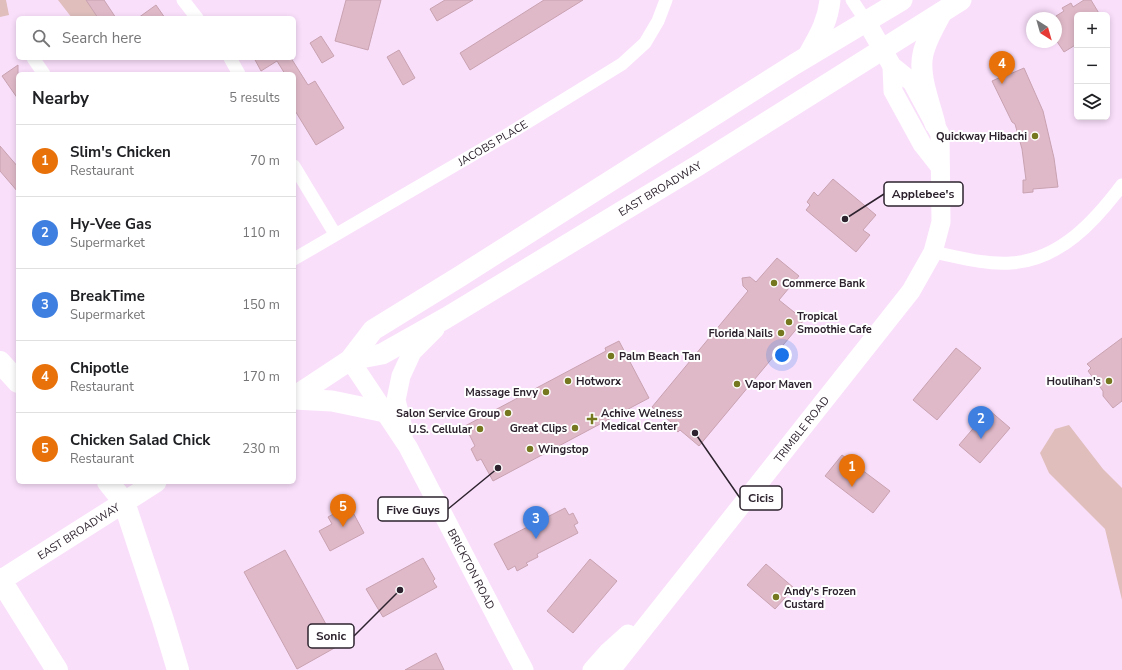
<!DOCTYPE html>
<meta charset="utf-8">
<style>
body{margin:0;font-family:"Nunito Sans",sans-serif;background:#f6f6f6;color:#202124}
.controls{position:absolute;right:12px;top:12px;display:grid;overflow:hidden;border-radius:6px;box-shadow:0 2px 6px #0003}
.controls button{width:36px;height:36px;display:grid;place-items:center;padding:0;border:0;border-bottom:1px solid #e0e0e0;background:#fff;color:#202124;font:20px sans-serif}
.compass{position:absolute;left:1026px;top:12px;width:36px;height:36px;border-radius:50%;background:#fff;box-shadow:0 2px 6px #0003;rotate:143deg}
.you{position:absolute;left:782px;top:355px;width:14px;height:14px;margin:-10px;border:3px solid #fff;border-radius:50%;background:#1a73e8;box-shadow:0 0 0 6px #1a73e833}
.badge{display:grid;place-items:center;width:26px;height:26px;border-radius:50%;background:#7c3aed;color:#fff;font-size:13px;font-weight:700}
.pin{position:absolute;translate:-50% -33px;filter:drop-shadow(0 1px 2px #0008)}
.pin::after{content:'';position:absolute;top:21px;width:14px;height:12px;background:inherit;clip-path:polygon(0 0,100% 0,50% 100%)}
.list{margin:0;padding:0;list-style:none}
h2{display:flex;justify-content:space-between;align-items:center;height:52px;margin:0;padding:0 16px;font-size:17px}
h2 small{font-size:13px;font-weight:400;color:#757577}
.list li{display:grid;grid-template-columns:26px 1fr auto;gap:12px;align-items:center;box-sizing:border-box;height:72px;padding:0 16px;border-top:1px solid #e0e0e0}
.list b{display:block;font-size:15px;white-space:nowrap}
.list p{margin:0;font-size:13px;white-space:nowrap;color:#757577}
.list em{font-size:13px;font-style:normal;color:#757577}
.icon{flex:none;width:22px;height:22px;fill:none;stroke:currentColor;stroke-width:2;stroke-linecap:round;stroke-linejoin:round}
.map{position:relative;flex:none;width:1122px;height:670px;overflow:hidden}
.search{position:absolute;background:#fff;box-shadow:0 2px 6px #0003;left:16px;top:16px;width:280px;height:44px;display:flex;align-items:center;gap:10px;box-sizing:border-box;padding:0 14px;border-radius:6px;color:#757577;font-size:15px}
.panel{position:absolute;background:#fff;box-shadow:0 2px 6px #0003;left:16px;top:72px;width:280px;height:412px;border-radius:6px}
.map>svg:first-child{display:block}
.green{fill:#dfbebc}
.building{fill:#e0b9c8;stroke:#c8a2b0}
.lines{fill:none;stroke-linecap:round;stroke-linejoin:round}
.street{stroke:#fff;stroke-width:13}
.secondary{stroke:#fff;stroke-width:19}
.primary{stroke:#fff;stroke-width:21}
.highway{stroke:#fff;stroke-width:22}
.poi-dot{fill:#767820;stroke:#fff;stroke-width:1.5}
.labels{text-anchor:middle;stroke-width:4;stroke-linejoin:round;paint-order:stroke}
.poi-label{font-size:11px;font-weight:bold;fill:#2d232e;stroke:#fff;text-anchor:start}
.street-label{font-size:11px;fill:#2d232e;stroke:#fff}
.leader{fill:none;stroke:#2d232e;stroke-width:1.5}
.callout-dot{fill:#2d232e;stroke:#fff;stroke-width:1.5}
.callout{fill:#fff;stroke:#2d232e;stroke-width:1.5}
.callout-label{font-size:12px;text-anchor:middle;font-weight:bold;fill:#2d232e}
</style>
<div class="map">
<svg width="1122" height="670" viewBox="0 0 1122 670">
<rect width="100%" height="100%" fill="#fadffb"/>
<g class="green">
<polygon points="0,0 6,0 9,15 0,17"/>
<polygon points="58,0 88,0 100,18 72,18"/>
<polygon points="1069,425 1103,469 1122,488 1122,600 1105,529 1049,473 1040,453 1055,429"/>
</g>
<g class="building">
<polygon points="86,0 104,0 116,18 98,18"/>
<polygon points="346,0 381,0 368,50 335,41"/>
<polygon points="445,0 473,0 437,21 430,9"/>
<polygon points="544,0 583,0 470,70 460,53"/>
<polygon points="1084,0 1091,0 1100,15 1077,15 1077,44 1064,52 1056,40 1056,16 1064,11 1062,8 1071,3 1073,7"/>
<polygon points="156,5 165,18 138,18"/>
<polygon points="321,36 334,56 322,63 310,43"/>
<polygon points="399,50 415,78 403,85 387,57"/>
<polygon points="254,58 291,58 308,85 315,81 344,128 316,145 294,109 294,74 285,74 277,61 261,71"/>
<polygon points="18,65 18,99 2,76"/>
<polygon points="1024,68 1043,111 1054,158 1058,187 1033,189 1033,192 1023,193 1023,180 1026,180 1022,149 1015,124 1012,122 992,81 1001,77 1003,77"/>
<polygon points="0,146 18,167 18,192 0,171"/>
<polygon points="833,179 876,215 863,230 870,235 856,252 806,210 810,205 807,202 814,192 818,196"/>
<polygon points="777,258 799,276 779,300 804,320 699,446 680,430 678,432 669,424 671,422 652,407 748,291 743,286 742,278 750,277 756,282"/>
<polygon points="1122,338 1122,401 1113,408 1103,396 1103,391 1088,371 1091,368 1087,364"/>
<polygon points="619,341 649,398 493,481 481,459 477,461 471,449 475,446 465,426 606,351 605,348"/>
<polygon points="956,348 981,368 937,420 913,400"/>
<polygon points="989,410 1010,428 980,463 959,445"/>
<polygon points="842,455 890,491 873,513 825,476"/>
<polygon points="349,505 364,533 330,551 319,531 332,524 328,517"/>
<polygon points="565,508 569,515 573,513 578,523 574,525 578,533 537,554 538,557 526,563 528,565 517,571 515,566 508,570 494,544"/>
<polygon points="285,550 338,646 297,669 244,572"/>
<polygon points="423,558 435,579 433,581 437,587 383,617 366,589"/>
<polygon points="590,559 617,581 573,633 547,611"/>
<polygon points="766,564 794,588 775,609 747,585"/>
<polygon points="436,653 444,670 405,670"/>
</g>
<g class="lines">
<g class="street">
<polyline points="183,0 197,18"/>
<polyline points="852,0 866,21"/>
<polyline points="33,58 44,74"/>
<polyline points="230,58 239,74"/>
<polyline points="294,166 335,234"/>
<path d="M933,252C958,257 986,265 1011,263C1060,260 1095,221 1122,185"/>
<path id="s1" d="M294,259L510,133L622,64L645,43L658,21L666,0"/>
</g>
<g class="secondary">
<polyline points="892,66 893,91 922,144 940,167"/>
<path id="s2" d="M350,360L408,447L524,670"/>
<polyline points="404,432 396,400 401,376 412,352 435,329"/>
<polyline points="592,670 608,652 628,634"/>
<path id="s3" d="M611,670L911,291L933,252L941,222L940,134L912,82L892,66L866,21"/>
</g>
<g class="primary">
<path d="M809,54C819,36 828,21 830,0"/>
<path d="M935,124C930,103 918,76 923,54C926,40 935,25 942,12"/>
<path id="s4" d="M350,360L382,354L446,318L697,166L961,0"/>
<polyline points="294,397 350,360 373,330 459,277 795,64 902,0"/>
<polyline points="294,399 332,401 385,412"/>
<path id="s5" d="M0,581L156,482"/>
</g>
<g class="highway">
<polyline points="0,362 18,382"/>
<polyline points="108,482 124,502 163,620 178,670"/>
<polyline points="0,579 57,670"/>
</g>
</g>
<g class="poi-dot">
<circle cx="1035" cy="136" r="4"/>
<circle cx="774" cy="283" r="4"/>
<circle cx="789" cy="322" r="4"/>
<circle cx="781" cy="333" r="4"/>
<circle cx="611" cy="356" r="4"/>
<circle cx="568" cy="381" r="4"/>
<circle cx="1109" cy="381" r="4"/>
<circle cx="737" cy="384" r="4"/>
<circle cx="546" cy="392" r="4"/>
<circle cx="508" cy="413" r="4"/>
<path d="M590 413h4v4h4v4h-4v4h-4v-4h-4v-4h4z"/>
<circle cx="575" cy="428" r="4"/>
<circle cx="480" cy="429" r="4"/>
<circle cx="530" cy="449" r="4"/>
<circle cx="776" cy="597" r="4"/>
</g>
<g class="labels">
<g class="poi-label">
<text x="1027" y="140" text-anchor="end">Quickway Hibachi</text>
<text x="782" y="287">Commerce Bank</text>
<text x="797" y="320">Tropical<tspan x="797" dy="13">Smoothie Cafe</tspan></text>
<text x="773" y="337" text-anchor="end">Florida Nails</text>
<text x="619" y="360">Palm Beach Tan</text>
<text x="576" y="385">Hotworx</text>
<text x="1101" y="385" text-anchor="end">Houlihan's</text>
<text x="745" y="388">Vapor Maven</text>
<text x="538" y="396" text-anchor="end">Massage Envy</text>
<text x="500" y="417" text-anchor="end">Salon Service Group</text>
<text x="601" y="417">Achive Welness<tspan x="601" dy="13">Medical Center</tspan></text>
<text x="567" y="432" text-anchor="end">Great Clips</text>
<text x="472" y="433" text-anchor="end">U.S. Cellular</text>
<text x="538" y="453">Wingstop</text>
<text x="784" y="595">Andy's Frozen<tspan x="784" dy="13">Custard</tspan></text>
</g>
<g class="street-label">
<text dy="4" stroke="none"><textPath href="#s1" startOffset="230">JACOBS PLACE</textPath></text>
<text dy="4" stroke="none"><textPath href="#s4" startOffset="356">EAST BROADWAY</textPath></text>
<text dy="4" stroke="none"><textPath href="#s3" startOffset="307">TRIMBLE ROAD</textPath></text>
<text dy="4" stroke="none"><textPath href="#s5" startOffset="93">EAST BROADWAY</textPath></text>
<text dy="4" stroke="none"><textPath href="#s2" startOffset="242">BRICKTON ROAD</textPath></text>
</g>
</g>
<path class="leader" d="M845 219L884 194M695 433L740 498M498 468L448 509M400 590L354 636"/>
<g class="callout-dot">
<circle cx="845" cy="219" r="4"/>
<circle cx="695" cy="433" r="4"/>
<circle cx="498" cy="468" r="4"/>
<circle cx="400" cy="590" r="4"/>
</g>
<g class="callout">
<rect x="884" y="182" width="79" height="24" rx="4"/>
<rect x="740" y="486" width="42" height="24" rx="4"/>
<rect x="378" y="497" width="70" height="24" rx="4"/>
<rect x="308" y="624" width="46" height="24" rx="4"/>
</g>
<g class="callout-label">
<text x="923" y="198">Applebee's</text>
<text x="761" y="502">Cicis</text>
<text x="413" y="514">Five Guys</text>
<text x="331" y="640">Sonic</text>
</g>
</svg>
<div class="controls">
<button>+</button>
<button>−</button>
<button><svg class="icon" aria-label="layers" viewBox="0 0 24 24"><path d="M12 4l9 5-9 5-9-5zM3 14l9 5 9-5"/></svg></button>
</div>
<svg class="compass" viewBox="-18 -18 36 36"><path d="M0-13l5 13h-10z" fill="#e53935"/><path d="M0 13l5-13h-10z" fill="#757577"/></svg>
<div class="you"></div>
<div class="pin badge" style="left:852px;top:487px;background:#e8710a">1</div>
<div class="pin badge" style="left:981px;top:439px;background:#3f7fe0">2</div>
<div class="pin badge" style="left:536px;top:539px;background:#3f7fe0">3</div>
<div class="pin badge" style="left:1002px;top:84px;background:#e8710a">4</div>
<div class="pin badge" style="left:343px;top:527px;background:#e8710a">5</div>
<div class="search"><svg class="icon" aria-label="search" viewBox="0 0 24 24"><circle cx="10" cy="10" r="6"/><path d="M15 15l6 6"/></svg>Search here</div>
<section class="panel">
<h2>Nearby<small>5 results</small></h2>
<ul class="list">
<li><span class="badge" style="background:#e8710a">1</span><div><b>Slim's Chicken</b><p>Restaurant</p></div><em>70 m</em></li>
<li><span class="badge" style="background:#3f7fe0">2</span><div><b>Hy-Vee Gas</b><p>Supermarket</p></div><em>110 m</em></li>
<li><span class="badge" style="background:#3f7fe0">3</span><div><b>BreakTime</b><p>Supermarket</p></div><em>150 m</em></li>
<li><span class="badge" style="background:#e8710a">4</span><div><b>Chipotle</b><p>Restaurant</p></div><em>170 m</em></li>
<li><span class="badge" style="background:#e8710a">5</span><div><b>Chicken Salad Chick</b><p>Restaurant</p></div><em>230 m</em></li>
</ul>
</section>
</div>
